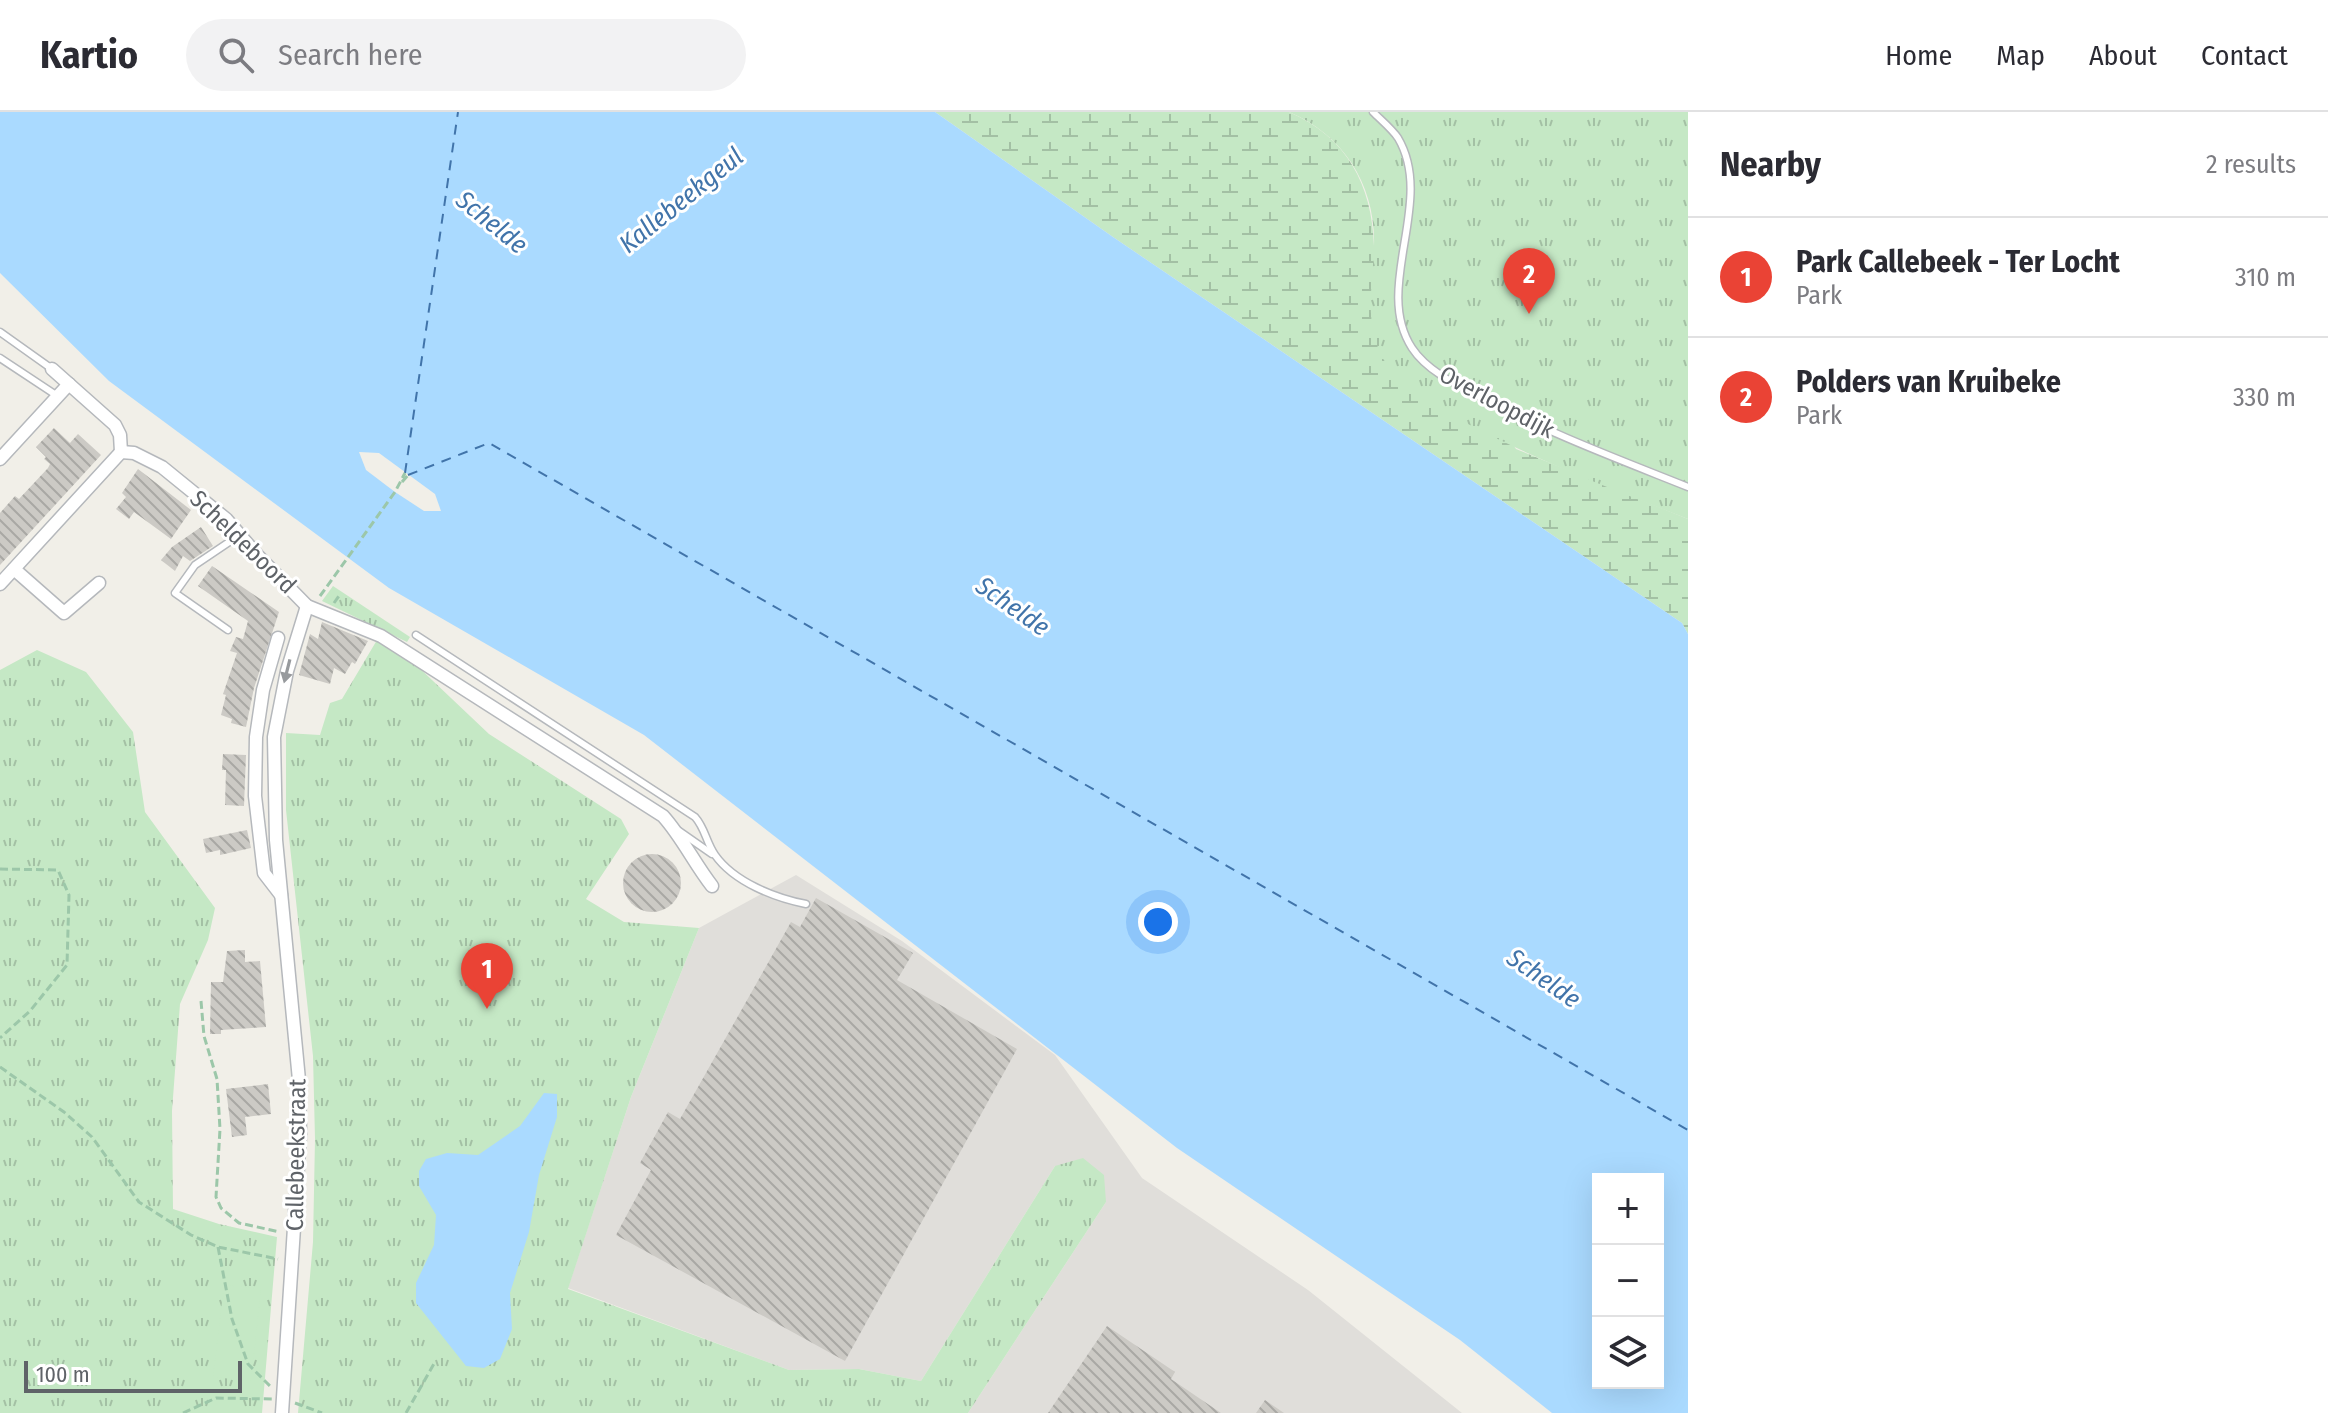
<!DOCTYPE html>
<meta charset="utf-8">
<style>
body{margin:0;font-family:"Fira Sans Condensed",sans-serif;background:#f2f2f3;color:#2b2b33}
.controls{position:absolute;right:24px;bottom:24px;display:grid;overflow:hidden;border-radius:0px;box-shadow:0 8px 32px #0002}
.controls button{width:72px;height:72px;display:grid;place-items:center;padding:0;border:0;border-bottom:2px solid #e1e1e2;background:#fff;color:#2b2b33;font:40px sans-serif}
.scale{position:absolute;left:24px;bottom:20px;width:218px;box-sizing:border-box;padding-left:8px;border:4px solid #5f6368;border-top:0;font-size:22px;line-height:28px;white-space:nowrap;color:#5f6368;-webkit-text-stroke:6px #fff;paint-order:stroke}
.you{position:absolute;left:1158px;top:810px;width:28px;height:28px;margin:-20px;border:6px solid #fff;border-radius:50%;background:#1a73e8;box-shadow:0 0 0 12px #1a73e833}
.badge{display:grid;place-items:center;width:52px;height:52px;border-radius:50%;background:#ea4335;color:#fff;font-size:26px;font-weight:700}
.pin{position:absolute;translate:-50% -66px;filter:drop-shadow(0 2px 4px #0008)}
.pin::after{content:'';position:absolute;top:42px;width:28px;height:24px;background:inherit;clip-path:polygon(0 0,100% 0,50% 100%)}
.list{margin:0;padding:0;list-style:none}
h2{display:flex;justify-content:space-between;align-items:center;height:104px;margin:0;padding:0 32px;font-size:34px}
h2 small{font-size:26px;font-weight:400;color:#7c7c81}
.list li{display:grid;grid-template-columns:52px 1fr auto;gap:24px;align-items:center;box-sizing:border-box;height:120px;padding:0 32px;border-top:2px solid #e1e1e2}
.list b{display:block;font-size:30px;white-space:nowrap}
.list p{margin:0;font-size:26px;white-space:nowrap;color:#7c7c81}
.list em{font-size:26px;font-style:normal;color:#7c7c81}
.icon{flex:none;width:44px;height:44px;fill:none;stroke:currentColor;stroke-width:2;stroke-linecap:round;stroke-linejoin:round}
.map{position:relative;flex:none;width:1688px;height:1301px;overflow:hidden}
header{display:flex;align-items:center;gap:48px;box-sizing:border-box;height:112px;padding:0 40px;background:#fff;border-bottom:2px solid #e1e1e2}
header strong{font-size:38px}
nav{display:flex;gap:44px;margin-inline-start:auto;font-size:28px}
.search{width:560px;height:72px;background:#f2f2f3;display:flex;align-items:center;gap:20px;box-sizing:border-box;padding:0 28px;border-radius:44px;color:#7c7c81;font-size:30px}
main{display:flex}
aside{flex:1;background:#fff}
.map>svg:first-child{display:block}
.industrial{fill:#e0deda}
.wetland{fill:url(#wetland-marsh)}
.park{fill:url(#park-tufts)}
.pitch{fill:#c5e8c5}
.water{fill:#aadaff;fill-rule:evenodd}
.pier{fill:#f1efe8}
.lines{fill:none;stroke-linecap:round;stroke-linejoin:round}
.ferry{stroke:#4174aa;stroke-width:2;stroke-dasharray:10 8;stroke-linecap:butt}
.building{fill:url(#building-back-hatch)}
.service-casing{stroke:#b5b8bc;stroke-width:9}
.minor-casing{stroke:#b5b8bc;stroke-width:15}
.path{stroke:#9cc7a9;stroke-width:3;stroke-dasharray:8 4;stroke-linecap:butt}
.service{stroke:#fff;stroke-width:6}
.minor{stroke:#fff;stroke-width:12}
.oneway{fill:#979a9d}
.labels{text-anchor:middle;stroke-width:6;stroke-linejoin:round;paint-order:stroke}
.street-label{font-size:24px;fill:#5f6368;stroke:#fff}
.water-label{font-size:26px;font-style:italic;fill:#4174aa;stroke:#fff}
</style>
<header>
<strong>Kartio</strong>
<div class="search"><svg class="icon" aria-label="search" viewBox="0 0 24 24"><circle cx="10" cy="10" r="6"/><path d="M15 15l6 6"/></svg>Search here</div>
<nav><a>Home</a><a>Map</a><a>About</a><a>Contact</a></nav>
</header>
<main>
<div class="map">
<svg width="1688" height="1301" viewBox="0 0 1688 1301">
<defs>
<pattern id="wetland-marsh" width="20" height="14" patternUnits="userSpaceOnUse" patternTransform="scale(2)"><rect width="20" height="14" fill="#c5e8c5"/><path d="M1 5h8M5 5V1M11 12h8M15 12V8" fill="none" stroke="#a3c0a4"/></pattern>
<pattern id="park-tufts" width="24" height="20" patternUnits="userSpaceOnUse" patternTransform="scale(2)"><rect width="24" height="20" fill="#c5e8c5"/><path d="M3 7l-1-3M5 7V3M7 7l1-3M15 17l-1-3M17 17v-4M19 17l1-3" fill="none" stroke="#a3c0a4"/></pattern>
<pattern id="building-back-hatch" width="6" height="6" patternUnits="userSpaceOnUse" patternTransform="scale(2)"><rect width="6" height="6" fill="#cccac5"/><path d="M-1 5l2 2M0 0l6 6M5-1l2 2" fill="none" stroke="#a9a8a4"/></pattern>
</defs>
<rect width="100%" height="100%" fill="#f1efe8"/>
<polygon class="industrial" points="796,763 902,829 1055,943 1142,1066 1308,1178 1462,1301 968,1301 1106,1090 1055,1054 921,1269 859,1257 789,1258 568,1176 631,985 699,816"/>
<path class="wetland" d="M935,0H1289C1347,25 1372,73 1374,134L1516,337L1688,407V522L1682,511L1113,125Z"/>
<g class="park">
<path d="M1289,0H1688V407C1614,378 1541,350 1470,313C1441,298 1406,281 1387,253C1362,216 1373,175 1374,134C1376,74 1344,23 1289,0Z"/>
<polygon points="333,474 410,525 407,530 322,489"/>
<polygon points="377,528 413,550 489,622 621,707 629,722 586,787 624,810 699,816 631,985 568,1177 789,1258 859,1257 921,1269 1055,1054 1083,1046 1104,1063 1106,1090 968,1301 298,1301 313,1130 315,1027 313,944 286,698 286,621 320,623 330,591 342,587"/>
<polygon points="37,538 86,560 133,620 145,700 215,796 208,828 180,892 172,999 173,1097 219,1112 277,1125 262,1301 0,1301 0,558"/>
</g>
<polygon class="pitch" points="224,1173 261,1177 251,1269 213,1265"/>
<g class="water">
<path d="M0,0H935L1113,125L1682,511L1688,522V1301H1552L1460,1228L1177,1036L644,623L389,476L109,269L0,161ZM1598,1067H1658V1271H1598Z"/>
<polygon points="544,981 557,982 557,1005 539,1063 529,1120 510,1181 512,1217 500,1247 484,1256 466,1254 416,1191 416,1171 434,1133 436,1103 419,1074 419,1059 426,1047 447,1041 478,1043 520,1014"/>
</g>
<polygon class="pier" points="359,340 379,341 435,382 441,399 424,399 395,380 366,358"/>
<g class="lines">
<g class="ferry">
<polyline points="405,361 458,0"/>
<polyline points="408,363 489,331 1688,1018"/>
</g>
</g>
<g class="building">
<polygon points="54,316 70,331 78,322 101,343 0,453 0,401 15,384 19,387 48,356 50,352 44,347 46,345 36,335"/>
<polygon points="138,357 191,398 171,427 134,400 129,407 116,397 126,385 122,381"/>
<polygon points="201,415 213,434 190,449 183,444 175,459 161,448 172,435"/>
<polygon points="212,454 279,500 254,576 246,615 231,611 232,607 221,603 226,583 223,582 237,541 230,539 236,525 243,527 248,509 198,474"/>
<polygon points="322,510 368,529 355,552 352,550 345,562 334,556 330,572 299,563 310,522 318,527"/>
<polygon points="223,642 246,643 244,694 225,693 226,658 222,658"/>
<polygon points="247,718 251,736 220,743 220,738 206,741 203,727"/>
<circle cx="652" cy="771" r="29"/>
<polygon points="816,786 913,841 897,868 1017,937 845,1249 616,1123 651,1058 640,1051 668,1000 680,1007 791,810 800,815"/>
<polygon points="245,838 245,850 260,849 266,915 221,918 221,922 210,922 211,870 223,870 227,839"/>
<polygon points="268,972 271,1002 245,1005 247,1023 232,1025 226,977"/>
<polygon points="1107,1214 1175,1260 1171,1267 1221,1301 1048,1301"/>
<polygon points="1265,1288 1284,1301 1256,1301"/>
</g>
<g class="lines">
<defs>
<g id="service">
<path d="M1373,0C1381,8 1392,17 1398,26C1436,90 1372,175 1412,236C1427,259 1457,273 1481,285C1548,321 1618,347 1688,375"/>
<polyline points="0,220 52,257"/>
<polyline points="0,246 59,285"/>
<polyline points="228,518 175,481 195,453 241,422"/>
<path d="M416,523L695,705C705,716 706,730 715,743C734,770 775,786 806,792"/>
<polyline points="679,719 712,742"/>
</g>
<g id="minor">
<polyline points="52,257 115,313 120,323 121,340"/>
<path d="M121,340L134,341L162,355L226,407L257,443L307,494L381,524L663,704C682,725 694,751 712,774"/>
<polyline points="0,347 69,272"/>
<polyline points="14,457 64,501 99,471"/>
<polyline points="0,472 121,340"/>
<polyline points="278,526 263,578 256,625 255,684 264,761 281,783"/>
<polyline points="282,1301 300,1023 299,968 276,728 274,625 287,559 307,494"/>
</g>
</defs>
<use href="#service" class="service-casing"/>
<use href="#minor" class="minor-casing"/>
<g class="path">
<polyline points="402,370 408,363"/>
<polyline points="320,484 395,380 405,361"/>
<polyline points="334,491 339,484"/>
<polyline points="0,757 58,758 69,783 67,853 30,899 0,926"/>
<polyline points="201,889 204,924 217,967 220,1017 216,1085 221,1096 239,1111 280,1120"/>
<polyline points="0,955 64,1000 92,1025 139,1090 191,1123 218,1135 278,1147"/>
<polyline points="218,1135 232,1207 248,1252 272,1276"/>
<polyline points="295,1291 322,1301"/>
<polyline points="183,1301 216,1286 272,1287"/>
<polyline points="406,1301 435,1250"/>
</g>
<use href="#service" class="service"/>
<use href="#minor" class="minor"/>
</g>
<defs><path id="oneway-solid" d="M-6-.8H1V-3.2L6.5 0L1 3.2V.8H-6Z" transform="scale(2)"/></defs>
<use class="oneway" href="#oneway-solid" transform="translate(287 559) rotate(104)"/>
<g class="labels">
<g class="street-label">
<text transform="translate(1497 290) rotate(28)" y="8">Overloopdijk</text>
<text transform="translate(243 430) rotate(44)" y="8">Scheldeboord</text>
<text transform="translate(296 1043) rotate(-89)" y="8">Callebeekstraat</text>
</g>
<g class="water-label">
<text transform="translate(681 88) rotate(-39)" y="9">Kallebeekgeul</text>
<text transform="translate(492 110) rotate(39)" y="9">Schelde</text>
<text transform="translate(1013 494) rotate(35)" y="9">Schelde</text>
<text transform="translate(1544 866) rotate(35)" y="9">Schelde</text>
</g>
</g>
</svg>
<div class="controls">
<button>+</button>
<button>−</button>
<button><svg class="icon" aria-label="layers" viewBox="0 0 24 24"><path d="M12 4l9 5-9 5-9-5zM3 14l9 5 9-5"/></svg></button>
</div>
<div class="scale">100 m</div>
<div class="you"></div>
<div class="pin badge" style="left:487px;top:897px">1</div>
<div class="pin badge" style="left:1529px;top:202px">2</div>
</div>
<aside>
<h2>Nearby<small>2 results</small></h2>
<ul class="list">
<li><span class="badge">1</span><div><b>Park Callebeek - Ter Locht</b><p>Park</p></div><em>310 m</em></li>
<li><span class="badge">2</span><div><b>Polders van Kruibeke</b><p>Park</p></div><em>330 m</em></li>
</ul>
</aside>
</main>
